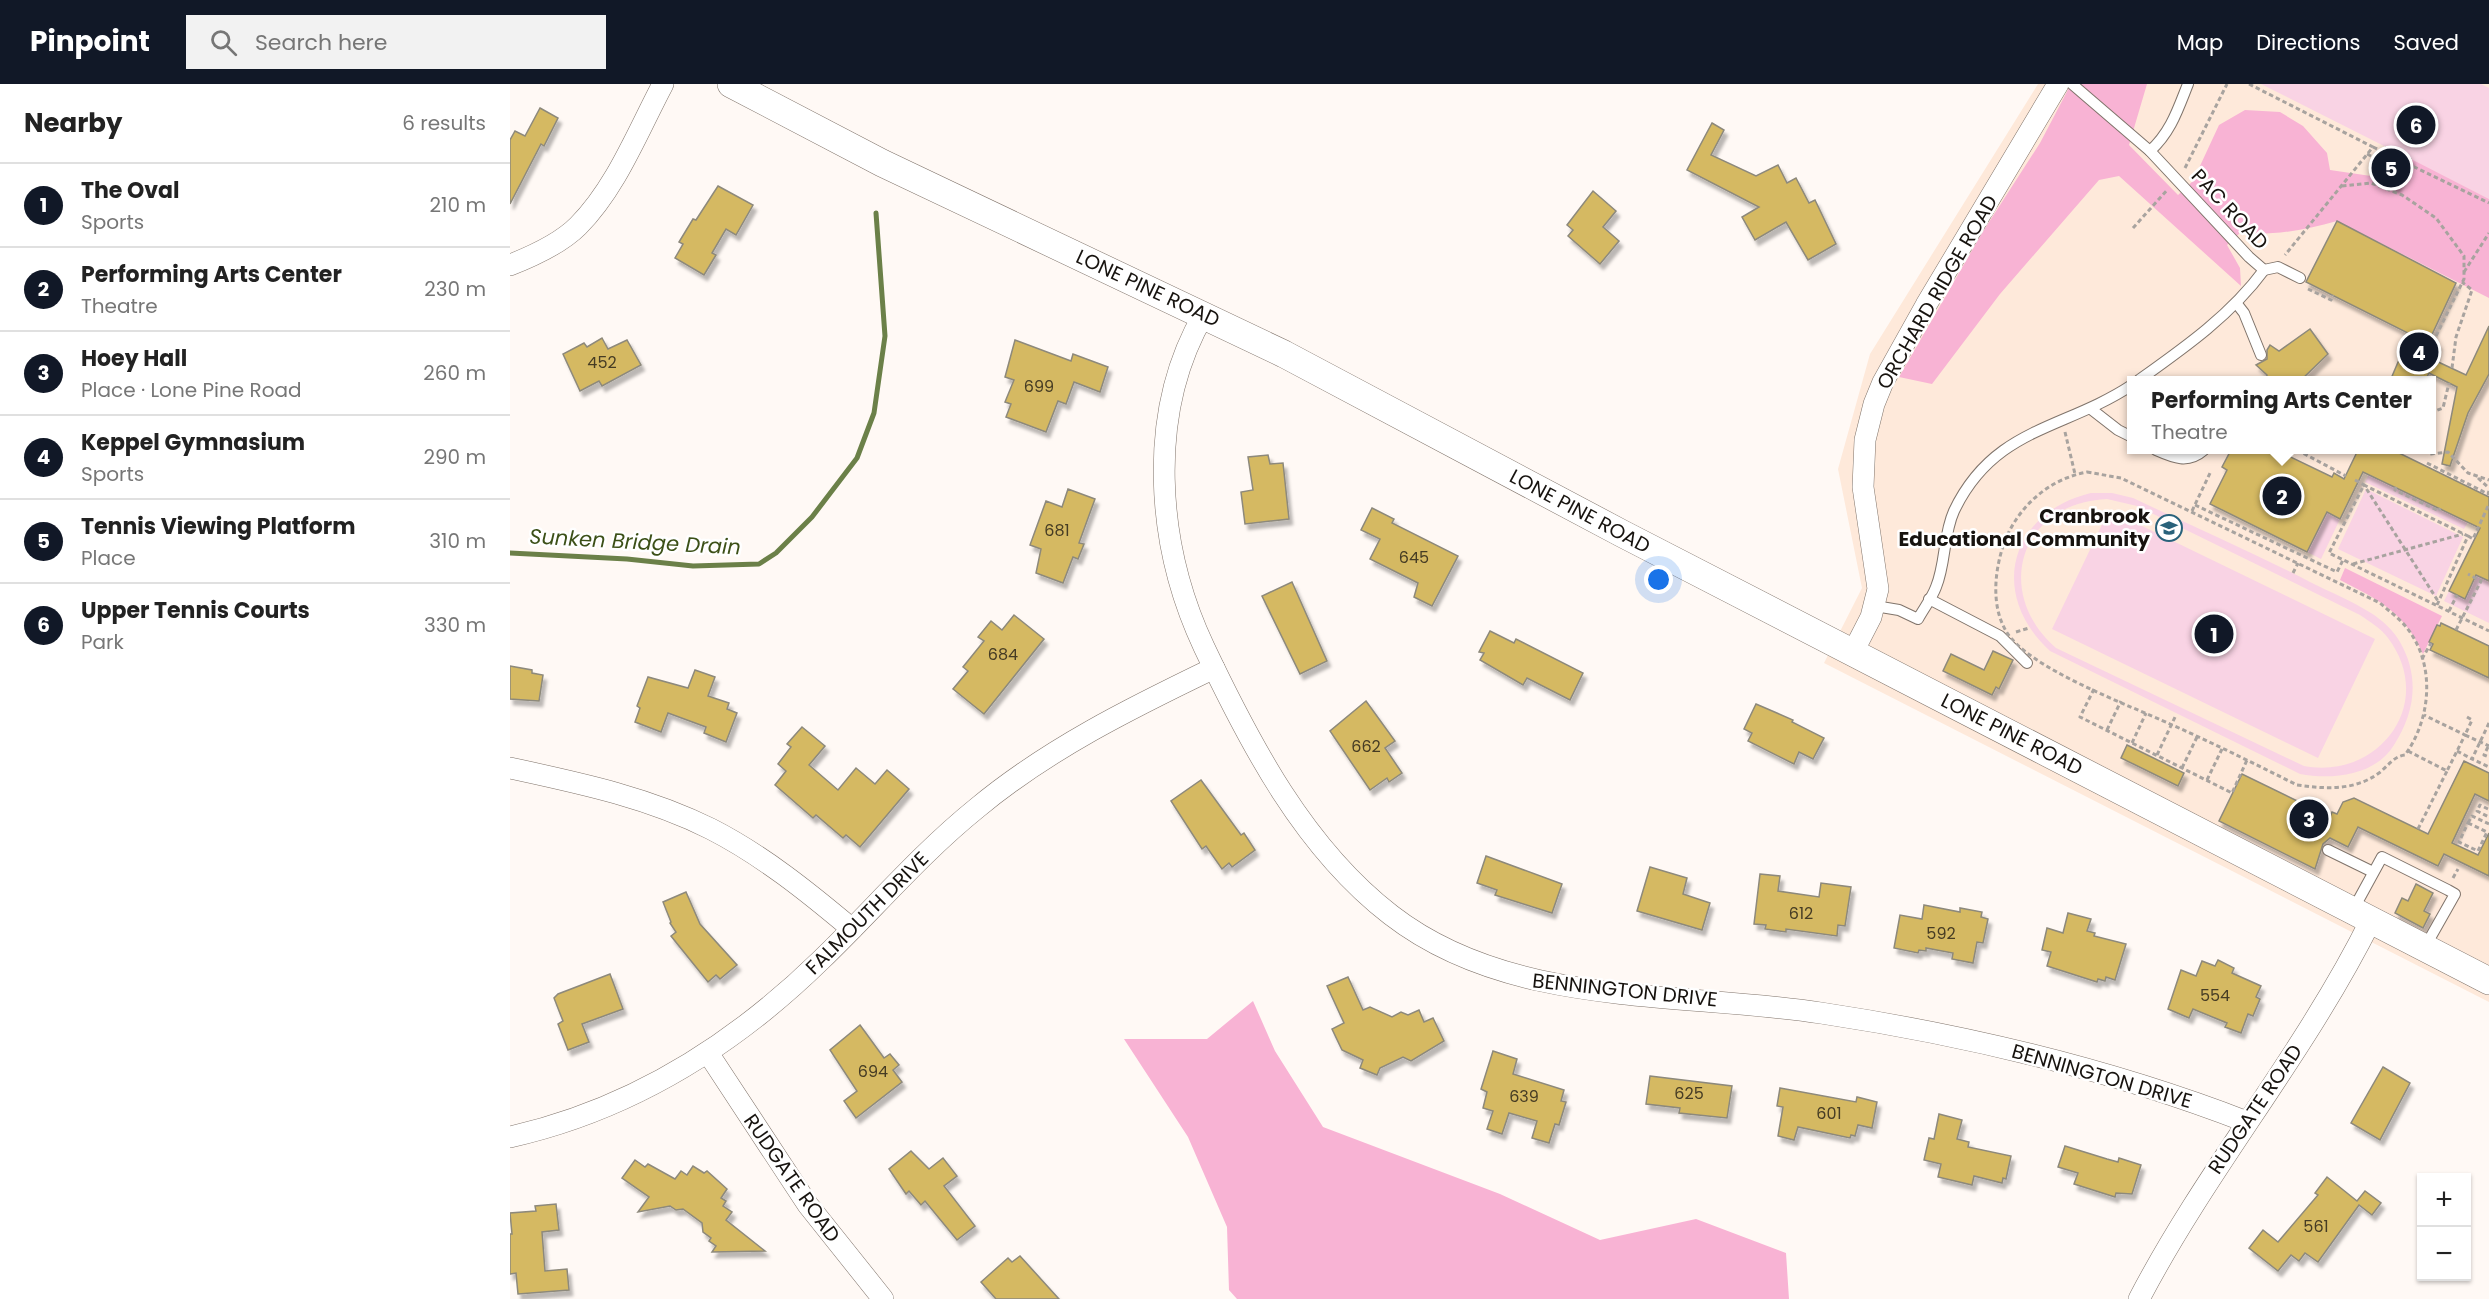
<!DOCTYPE html>
<meta charset="utf-8">
<style>
body{margin:0;font-family:Poppins,sans-serif;background:#f2f2f2;color:#222}
.controls{position:absolute;right:18px;bottom:18px;display:grid;overflow:hidden;border-radius:0px;box-shadow:0 2px 4px #0004}
.controls button{width:54px;height:54px;display:grid;place-items:center;padding:0;border:0;border-bottom:2px solid #e0e0e0;background:#fff;color:#222;font:30px sans-serif}
.you{position:absolute;left:1149px;top:496px;width:21px;height:21px;margin:-15px;border:4px solid #fff;border-radius:50%;background:#1a73e8;box-shadow:0 0 0 9px #1a73e833}
.badge{display:grid;place-items:center;width:39px;height:39px;border-radius:50%;background:#111827;color:#fff;font-size:20px;font-weight:700}
.pin{position:absolute;translate:-50% -50%;border:3px solid #fff;box-shadow:0 2px 6px #0006}
.popup{position:absolute;left:1617px;top:292px;width:309px;height:78px;box-sizing:border-box;display:grid;place-content:center;border-radius:0px;background:#fff;filter:drop-shadow(0 2px 4px #0005);font-size:20px;white-space:nowrap;color:#767676}
.popup b{font-size:22px;color:#222}
.popup::after{content:'';position:absolute;left:50%;top:100%;margin-left:-12px;border:12px solid transparent;border-top-color:#fff}
.list{margin:0;padding:0;list-style:none}
h2{display:flex;justify-content:space-between;align-items:center;height:78px;margin:0;padding:0 24px;font-size:26px}
h2 small{font-size:20px;font-weight:400;color:#767676}
.list li{display:grid;grid-template-columns:39px 1fr auto;gap:18px;align-items:center;box-sizing:border-box;height:84px;padding:0 24px;border-top:2px solid #e0e0e0}
.list b{display:block;font-size:22px;white-space:nowrap}
.list p{margin:0;font-size:20px;white-space:nowrap;color:#767676}
.list em{font-size:20px;font-style:normal;color:#767676}
.icon{flex:none;width:33px;height:33px;fill:none;stroke:currentColor;stroke-width:2;stroke-linecap:round;stroke-linejoin:round}
.map{position:relative;flex:none;width:1979px;height:1215px;overflow:hidden}
header{display:flex;align-items:center;gap:36px;box-sizing:border-box;height:84px;padding:0 30px;background:#111827;color:#fff}
header strong{font-size:28px}
nav{display:flex;gap:33px;margin-inline-start:auto;font-size:21px}
.search{width:420px;height:54px;background:#f2f2f2;display:flex;align-items:center;gap:15px;box-sizing:border-box;padding:0 21px;border-radius:0px;color:#767676;font-size:22px}
main{display:flex}
aside{flex:1;background:#fff}
.map>svg:first-child{display:block}
.built{fill:#fee9da;fill-rule:evenodd}
.green{fill:#f9d3e4;fill-rule:evenodd}
.forest{fill:#f8b3d4}
.lines{fill:none;stroke-linecap:round;stroke-linejoin:round}
.stream{stroke:#6b8048;stroke-width:5}
.building{fill:#d5b962;stroke:#8d897b;stroke-width:1.5;filter:url(#shadow)}
.service-casing{stroke:#80746b;stroke-width:12}
.minor-casing{stroke:#80746b;stroke-width:22}
.tertiary-casing{stroke:#80746b;stroke-width:28}
.path{stroke:#a8a39f;stroke-width:3;stroke-dasharray:4.5 3;stroke-linecap:butt}
.service{stroke:#fff;stroke-width:10}
.minor{stroke:#fff;stroke-width:21}
.tertiary{stroke:#fff;stroke-width:27}
.path-bridge{stroke:#a8a39f;stroke-width:3;stroke-dasharray:4.5 3;stroke-linecap:butt}
.labels{text-anchor:middle;stroke-width:5;stroke-linejoin:round;paint-order:stroke}
.number-label{font-size:16px;fill:#463c24}
.street-label{font-size:20px;fill:#17130f;stroke:#fff}
.poi-label{font-size:20px;font-weight:bold;fill:#17130f;stroke:#fff;text-anchor:end}
.water-label{font-size:21px;font-style:italic;fill:#3c5018;stroke:#fff}
</style>
<header>
<strong>Pinpoint</strong>
<div class="search"><svg class="icon" aria-label="search" viewBox="0 0 24 24"><circle cx="10" cy="10" r="6"/><path d="M15 15l6 6"/></svg>Search here</div>
<nav><a>Map</a><a>Directions</a><a>Saved</a></nav>
</header>
<main>
<aside>
<h2>Nearby<small>6 results</small></h2>
<ul class="list">
<li><span class="badge">1</span><div><b>The Oval</b><p>Sports</p></div><em>210 m</em></li>
<li><span class="badge">2</span><div><b>Performing Arts Center</b><p>Theatre</p></div><em>230 m</em></li>
<li><span class="badge">3</span><div><b>Hoey Hall</b><p>Place · Lone Pine Road</p></div><em>260 m</em></li>
<li><span class="badge">4</span><div><b>Keppel Gymnasium</b><p>Sports</p></div><em>290 m</em></li>
<li><span class="badge">5</span><div><b>Tennis Viewing Platform</b><p>Place</p></div><em>310 m</em></li>
<li><span class="badge">6</span><div><b>Upper Tennis Courts</b><p>Park</p></div><em>330 m</em></li>
</ul>
</aside>
<div class="map">
<svg width="1979" height="1215" viewBox="0 0 1979 1215">
<defs>
<filter id="shadow"><feDropShadow dx="3.5" dy="5.5" stdDeviation="1.5" flood-color="#0004"/></filter>
</defs>
<rect width="100%" height="100%" fill="#fff9f5"/>
<path class="built" d="M1528,0H1979V918L1314,579L1352,504L1328,385L1360,270ZM1622,296H1922V366H1622Z"/>
<g class="green">
<polygon points="1751,0 1971,0 1979,4 1979,115"/>
<polygon points="1859,390 1958,438 1954,445 1855,398"/>
<polygon points="1856,405 1953,453 1926,512 1828,465"/>
<path d="M1581,409H1602L1623,414C1682,442 1742,468 1800,498C1820,508 1842,517 1861,529C1872,536 1884,547 1890,558C1910,593 1905,628 1884,661C1865,692 1822,696 1790,690L1540,567C1478,510 1499,429 1581,409ZM1597,415L1627,422L1850,531C1860,538 1871,544 1878,554C1927,619 1869,696 1794,682L1546,564C1482,508 1510,419 1597,415Z"/>
<polygon points="1599,426 1865,555 1808,674 1542,545"/>
<polygon points="1817,428 1830,435 1811,475 1797,468"/>
<polygon points="1959,487 1979,497 1979,539 1934,517 1939,507 1955,515 1964,496 1957,492"/>
</g>
<g class="forest">
<path d="M1561,0H1637L1619,61L1668,111L1683,97L1709,41L1735,26L1770,28L1793,42L1817,69L1820,86L1861,92L1886,104L1901,75L1979,115V214L1827,137C1794,146 1764,152 1730,149L1717,161L1730,184L1731,202L1609,92L1589,96L1490,210L1422,300L1389,293L1472,149L1530,59Z"/>
<path d="M1835,484L1932,532L1913,570C1894,528 1869,516 1830,496Z"/>
<polygon points="743,917 765,967 813,1043 990,1110 1090,1156 1186,1135 1276,1169 1279,1215 727,1215 719,1206 717,1143 678,1053 614,955 697,955"/>
</g>
<g class="lines">
<polyline class="stream" points="0,469 117,475 183,482 249,480 266,469 302,433 347,374 364,329 375,252 366,129"/>
</g>
<g class="building">
<polygon points="30,24 48,34 34,62 31,60 0,120 0,56 5,47 15,52"/>
<polygon points="1202,39 1214,46 1201,71 1246,92 1268,81 1277,99 1286,94 1299,119 1305,116 1326,160 1298,176 1276,138 1245,156 1232,133 1249,123 1177,86"/>
<polygon points="1876,63 1901,75 1886,104 1861,92"/>
<polygon points="208,102 243,121 226,151 216,145 202,169 206,171 194,191 165,174 173,160 169,158 183,135 186,136"/>
<polygon points="1083,107 1106,127 1093,143 1109,157 1090,180 1058,152 1063,146 1057,141"/>
<polygon points="1827,137 1946,199 1919,257 1928,260 1924,276 1956,291 1979,242 1979,290 1958,329 1940,382 1932,380 1947,303 1919,289 1915,297 1880,297 1900,250 1796,198"/>
<polygon points="1800,245 1818,270 1790,297 1756,297 1757,291 1746,281 1757,275 1757,266 1760,261 1769,267"/>
<polygon points="92,254 98,265 117,256 131,281 92,302 89,297 70,307 53,270 74,259 77,263"/>
<polygon points="505,256 561,277 563,270 598,283 590,308 564,298 556,320 548,317 536,348 496,333 501,320 495,318 504,296 495,293"/>
<polygon points="1721,366 1766,366 1822,393 1824,389 1834,395 1848,366 1883,366 1979,413 1979,497 1966,491 1955,515 1939,507 1970,444 1853,388 1830,435 1817,428 1797,468 1700,420 1717,386 1712,383"/>
<polygon points="758,371 760,380 773,379 779,435 735,440 731,408 743,406 738,373"/>
<polygon points="558,405 585,415 569,459 574,460 568,475 563,473 553,499 526,489 531,465 520,461 536,417 552,423"/>
<polygon points="862,424 884,435 882,439 948,472 922,522 904,513 908,499 860,475 870,455 851,446"/>
<polygon points="782,498 817,577 790,590 752,512"/>
<polygon points="504,531 534,555 474,630 443,605 458,587 453,583 474,557 468,553 481,537 492,546"/>
<polygon points="1931,539 1979,562 1979,594 1920,566 1923,560 1919,558 1927,541 1930,542"/>
<polygon points="980,547 1004,559 1006,555 1073,589 1060,616 1017,594 1013,601 970,576 974,569 969,568"/>
<polygon points="1483,567 1503,576 1489,605 1486,603 1482,611 1433,587 1441,570 1474,586"/>
<polygon points="0,582 22,586 22,589 33,591 29,617 0,615"/>
<polygon points="185,586 205,593 198,612 219,619 217,625 227,629 216,658 194,649 196,643 158,629 151,648 125,638 130,624 127,622 138,593 178,604"/>
<polygon points="856,617 885,657 875,664 892,689 879,698 877,694 860,706 820,647"/>
<polygon points="1246,620 1283,636 1282,638 1314,654 1303,675 1289,668 1284,680 1238,657 1242,649 1234,645"/>
<polygon points="292,643 315,662 299,681 328,706 346,684 365,700 377,686 399,705 350,763 336,751 333,754 306,731 303,734 265,701 276,687 268,680 281,663 277,660"/>
<polygon points="1617,661 1674,689 1668,702 1611,674"/>
<polygon points="1954,677 1979,689 1979,717 1965,710 1942,759 1968,771 1979,749 1979,792 1934,770 1928,782 1848,743 1838,763 1820,754 1813,760 1805,785 1709,737 1732,690 1820,733 1822,728 1827,730 1833,718 1844,714 1918,750"/>
<polygon points="691,696 731,751 734,749 745,766 722,783 719,779 712,785 696,762 692,765 661,717"/>
<polygon points="976,772 1052,800 1042,829 985,811 987,806 967,799"/>
<polygon points="1140,783 1177,794 1173,810 1200,819 1192,846 1127,827"/>
<polygon points="1250,790 1270,792 1268,807 1309,813 1311,799 1341,803 1335,842 1328,841 1327,852 1276,845 1276,848 1255,845 1256,841 1244,840"/>
<polygon points="1906,800 1923,809 1914,827 1920,830 1913,844 1885,829 1892,814 1898,817"/>
<polygon points="176,808 190,840 227,881 210,895 206,891 198,898 161,852 166,848 160,839 161,838 153,818"/>
<polygon points="1414,821 1450,828 1450,824 1472,828 1471,833 1478,835 1473,859 1467,858 1463,879 1442,875 1443,869 1416,864 1416,867 1409,866 1408,869 1384,864 1390,831 1412,835"/>
<polygon points="1558,829 1581,835 1577,847 1585,849 1584,852 1616,860 1605,896 1596,893 1595,897 1588,895 1587,898 1537,882 1541,868 1532,866 1537,844 1553,849"/>
<polygon points="1708,876 1724,884 1722,889 1751,902 1746,913 1750,915 1743,932 1738,930 1731,949 1715,943 1717,939 1683,925 1679,934 1658,925 1671,886 1686,892 1692,877 1705,882"/>
<polygon points="100,890 113,925 72,940 79,958 58,966 48,940 53,937 44,914 48,910"/>
<polygon points="838,893 853,926 860,923 882,933 891,928 898,931 909,926 914,938 923,934 934,957 901,977 893,973 870,984 867,991 850,984 853,976 832,966 822,945 834,939 817,902"/>
<polygon points="350,941 374,974 380,970 389,981 383,986 392,998 346,1034 334,1017 347,1007 320,966"/>
<polygon points="983,967 1007,975 1003,990 1054,1006 1051,1017 1056,1018 1049,1041 1045,1040 1039,1059 1022,1054 1027,1037 999,1029 992,1050 977,1045 983,1027 973,1024 977,1008 971,1005"/>
<polygon points="1873,983 1900,999 1870,1056 1841,1039"/>
<polygon points="1140,992 1222,1002 1217,1034 1169,1029 1170,1024 1136,1020"/>
<polygon points="1270,1004 1346,1018 1347,1013 1367,1018 1362,1044 1348,1041 1345,1052 1341,1051 1340,1054 1288,1043 1284,1056 1268,1052 1273,1023 1267,1022"/>
<polygon points="1429,1030 1452,1036 1447,1055 1459,1058 1458,1063 1501,1072 1496,1095 1493,1094 1492,1099 1464,1092 1462,1101 1428,1093 1431,1080 1414,1076 1419,1054 1424,1055"/>
<polygon points="1555,1062 1597,1075 1608,1078 1609,1074 1631,1081 1622,1110 1606,1109 1605,1113 1564,1100 1568,1089 1548,1083"/>
<polygon points="401,1067 419,1085 433,1074 447,1092 434,1102 465,1142 447,1156 415,1117 411,1121 399,1107 396,1110 379,1085"/>
<polygon points="125,1076 135,1083 138,1080 165,1095 171,1087 177,1091 183,1082 194,1089 197,1087 217,1105 211,1114 216,1117 213,1122 222,1128 216,1136 255,1167 202,1168 206,1162 199,1157 201,1154 193,1148 192,1139 173,1125 166,1126 160,1122 128,1128 139,1113 112,1094"/>
<polygon points="1817,1093 1847,1117 1855,1107 1871,1119 1862,1131 1849,1121 1808,1178 1795,1169 1789,1177 1781,1171 1768,1187 1739,1164 1753,1146 1768,1158 1808,1111 1805,1109"/>
<polygon points="46,1120 49,1146 32,1148 35,1187 57,1185 59,1206 8,1210 6,1189 0,1190 0,1150 2,1150 0,1129 26,1127 25,1122"/>
<polygon points="510,1172 549,1215 486,1215 471,1198 498,1174 502,1178"/>
</g>
<g class="lines">
<defs>
<g id="service">
<path d="M1562,0L1640,67L1739,173L1754,186C1721,231 1674,264 1629,296"/>
<path d="M1640,67C1661,48 1668,25 1678,0"/>
<polyline points="1754,186 1768,183 1790,194"/>
<polyline points="1727,220 1734,229 1751,271"/>
<polyline points="1581,325 1608,346 1622,353"/>
<path d="M1646,366C1664,374 1678,380 1694,366"/>
<polyline points="1419,515 1490,552 1517,579"/>
<path d="M1365,522L1389,526L1408,535C1414,524 1422,514 1426,503C1436,479 1433,451 1444,427C1484,343 1554,346 1622,301"/>
<polyline points="1818,766 1863,788"/>
<polyline points="1843,826 1872,773 1938,806 1945,810 1915,863"/>
</g>
<g id="minor">
<path d="M0,181C23,172 50,160 68,142C106,104 128,47 153,0"/>
<path d="M694,230C636,329 646,461 694,563C740,660 794,764 881,831C1001,924 1168,907 1311,929C1456,951 1600,985 1737,1038"/>
<polyline points="1343,568 1361,533 1368,505 1353,403 1355,356 1364,320 1373,298 1416,221 1548,0"/>
<path d="M0,684C69,699 137,713 201,745C252,771 298,808 342,845"/>
<polyline points="198,969 298,1121 373,1215"/>
<path d="M0,1053C120,1026 224,961 311,876C363,826 410,770 467,724C538,665 621,624 704,584"/>
<path d="M1629,1215C1698,1083 1795,969 1861,836"/>
</g>
<polyline id="tertiary" points="221,0 372,79 774,270 1111,449 1979,897"/>
</defs>
<use href="#service" class="service-casing"/>
<use href="#minor" class="minor-casing"/>
<use href="#tertiary" class="tertiary-casing"/>
<g class="path">
<polyline points="1739,0 1863,63 1775,171"/>
<polyline points="1863,63 1979,119"/>
<polyline points="1857,70 1869,76"/>
<polyline points="1675,84 1717,0"/>
<polyline points="1832,102 1861,99 1892,111 1926,134 1954,172 1954,195 1923,258"/>
<polyline points="1623,144 1658,105"/>
<polyline points="1954,188 1979,149"/>
<polyline points="1798,205 1821,216 1823,211"/>
<polyline points="1942,284 1946,253 1962,206 1952,198"/>
<polyline points="1922,331 1925,327 1933,324 1939,299"/>
<polyline points="1555,348 1565,390"/>
<polyline points="1787,366 1836,392"/>
<polyline points="1914,366 1920,370 1938,368 1958,389 1979,396"/>
<polyline points="1917,379 1978,410 1979,407"/>
<path d="M1577,388L1611,394L1870,519C1879,527 1890,535 1897,544C1926,581 1921,635 1895,671C1884,672 1878,682 1869,689C1844,707 1816,705 1787,701C1745,680 1703,659 1660,640C1619,621 1517,584 1496,547C1480,520 1485,482 1496,454C1511,420 1540,395 1577,388Z"/>
<polyline points="1968,394 1979,404"/>
<polyline points="1845,396 1854,401 1928,517"/>
<polyline points="1886,403 1885,406 1929,427 1930,424"/>
<polyline points="1685,421 1827,488 1833,476"/>
<polyline points="1682,427 1701,387"/>
<polyline points="1958,452 1963,455 1979,420"/>
<polyline points="1843,480 1953,450"/>
<polyline points="1783,489 1788,479"/>
<polyline points="1927,521 1958,452 1854,401 1819,469 1979,547"/>
<polyline points="1939,527 1947,511"/>
<polyline points="1946,546 1971,497 1958,490"/>
<polyline points="1506,548 1519,544"/>
<polyline points="1912,575 1921,559"/>
<polyline points="1584,605 1570,633 1722,709 1737,676"/>
<polyline points="1957,633 1962,636 1955,651 1979,662"/>
<polyline points="1597,646 1611,617"/>
<polyline points="1622,659 1636,629"/>
<polyline points="1978,663 1974,671 1979,673"/>
<polyline points="1898,667 1937,687 1955,651 1914,631"/>
<polyline points="1947,667 1962,675"/>
<polyline points="1647,671 1666,631"/>
<polyline points="1672,684 1687,653"/>
<polyline points="1697,696 1712,665"/>
<polyline points="1978,725 1970,721 1967,727 1979,733"/>
<polygon points="1958,739 1977,748 1968,767 1949,758"/>
<polyline points="1958,739 1962,732 1979,740"/>
<polyline points="1908,745 1937,687"/>
<polyline points="1943,794 1948,785"/>
</g>
<use href="#service" class="service"/>
<use href="#minor" class="minor"/>
<use href="#tertiary" class="tertiary"/>
<polyline class="path-bridge" points="1979,639 1962,675 1979,683"/>
</g>
<defs>
<symbol id="school-ring" viewBox="-11 -11 22 22"><circle r="9.5" fill="#fff" stroke="#29627b" stroke-width="1.5"/><path d="M0-5L7-2L0 1L-7-2ZM-4 1L0 2.5L4 1V4Q0 6-4 4Z" fill="#29627b"/></symbol>
</defs>
<g fill-rule="evenodd">
<use href="#school-ring" x="1644" y="429" width="30" height="30"/>
</g>
<g class="labels">
<g class="number-label">
<text x="92" y="284">452</text>
<text x="529" y="308">699</text>
<text x="547" y="452">681</text>
<text x="904" y="479">645</text>
<text x="493" y="576">684</text>
<text x="856" y="668">662</text>
<text x="1291" y="835">612</text>
<text x="1431" y="855">592</text>
<text x="1705" y="917">554</text>
<text x="363" y="993">694</text>
<text x="1179" y="1015">625</text>
<text x="1014" y="1018">639</text>
<text x="1319" y="1035">601</text>
<text x="1806" y="1148">561</text>
</g>
<g class="street-label">
<text transform="translate(1720 125) rotate(47)" y="7">PAC ROAD</text>
<text transform="translate(638 204) rotate(25)" y="7">LONE PINE ROAD</text>
<text transform="translate(1427 208) rotate(-60)" y="7">ORCHARD RIDGE ROAD</text>
<text transform="translate(1070 427) rotate(28)" y="7">LONE PINE ROAD</text>
<text transform="translate(1502 650) rotate(27)" y="7">LONE PINE ROAD</text>
<text transform="translate(357 829) rotate(-45)" y="7">FALMOUTH DRIVE</text>
<text transform="translate(1115 906) rotate(6)" y="7">BENNINGTON DRIVE</text>
<text transform="translate(1592 992) rotate(16)" y="7">BENNINGTON DRIVE</text>
<text transform="translate(1745 1025) rotate(-56)" y="7">RUDGATE ROAD</text>
<text transform="translate(282 1094) rotate(55)" y="7">RUDGATE ROAD</text>
</g>
<g class="poi-label">
<text x="1640" y="439">Cranbrook<tspan x="1640" dy="23">Educational Community</tspan></text>
</g>
<g class="water-label">
<text transform="translate(125 458) rotate(3)" y="7">Sunken Bridge Drain</text>
</g>
</g>
</svg>
<div class="controls">
<button>+</button>
<button>−</button>
</div>
<div class="you"></div>
<div class="pin badge" style="left:1704px;top:550px">1</div>
<div class="pin badge" style="left:1772px;top:412px">2</div>
<div class="popup"><b>Performing Arts Center</b>Theatre</div>
<div class="pin badge" style="left:1799px;top:735px">3</div>
<div class="pin badge" style="left:1909px;top:268px">4</div>
<div class="pin badge" style="left:1881px;top:84px">5</div>
<div class="pin badge" style="left:1906px;top:41px">6</div>
</div>
</main>
